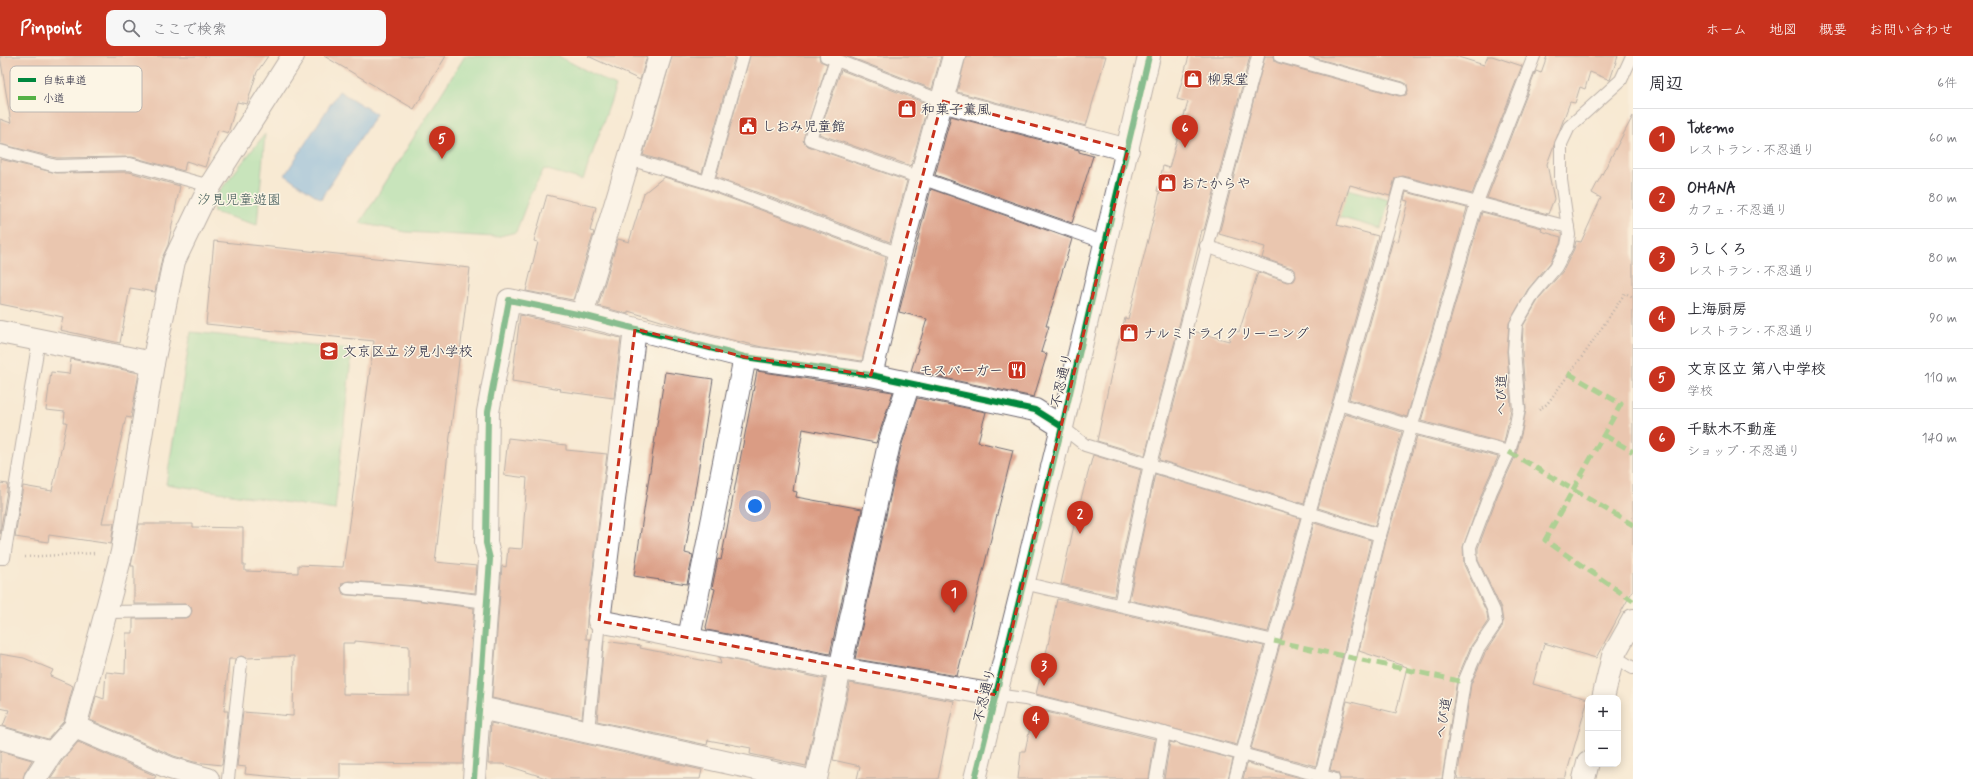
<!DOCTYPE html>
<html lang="ja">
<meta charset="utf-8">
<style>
body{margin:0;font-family:Mynerve,"Klee One",sans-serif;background:#f7f7f7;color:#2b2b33}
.controls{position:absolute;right:12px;bottom:12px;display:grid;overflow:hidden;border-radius:8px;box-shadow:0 2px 10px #0003}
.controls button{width:36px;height:36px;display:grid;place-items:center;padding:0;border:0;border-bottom:1px solid #e1e1e2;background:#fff;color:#2b2b33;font:20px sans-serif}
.you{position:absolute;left:755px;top:450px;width:14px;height:14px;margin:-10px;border:3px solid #fff;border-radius:50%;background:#1a73e8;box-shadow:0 0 0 6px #1a73e833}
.badge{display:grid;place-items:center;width:26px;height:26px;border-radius:50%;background:#c8321e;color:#fff;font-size:13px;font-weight:700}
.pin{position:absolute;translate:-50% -33px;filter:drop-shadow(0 1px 2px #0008)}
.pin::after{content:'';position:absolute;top:21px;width:14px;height:12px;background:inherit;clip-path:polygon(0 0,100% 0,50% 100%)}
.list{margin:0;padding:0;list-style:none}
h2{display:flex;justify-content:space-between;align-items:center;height:52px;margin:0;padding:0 16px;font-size:17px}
h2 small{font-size:13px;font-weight:400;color:#7c7c81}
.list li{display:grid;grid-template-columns:26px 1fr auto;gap:12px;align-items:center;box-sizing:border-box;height:60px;padding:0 16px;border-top:1px solid #e1e1e2}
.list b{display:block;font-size:15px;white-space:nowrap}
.list p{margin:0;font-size:13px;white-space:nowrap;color:#7c7c81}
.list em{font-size:13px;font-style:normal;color:#7c7c81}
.icon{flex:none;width:22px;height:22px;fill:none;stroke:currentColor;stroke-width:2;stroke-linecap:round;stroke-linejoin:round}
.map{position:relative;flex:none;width:1633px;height:723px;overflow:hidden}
header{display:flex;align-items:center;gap:24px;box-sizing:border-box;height:56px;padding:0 20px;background:#c8321e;color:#fff}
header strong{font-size:19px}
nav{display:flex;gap:22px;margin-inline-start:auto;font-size:14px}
.search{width:280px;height:36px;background:#f7f7f7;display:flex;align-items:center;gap:10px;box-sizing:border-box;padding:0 14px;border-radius:8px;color:#7c7c81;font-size:15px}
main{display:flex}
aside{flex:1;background:#fff}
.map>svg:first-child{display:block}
.green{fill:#8ede9e;stroke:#58806c}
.water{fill:#6db0e2;stroke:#48698e}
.building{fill:#da9c84;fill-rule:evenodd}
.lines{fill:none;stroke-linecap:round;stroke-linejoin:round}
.service-casing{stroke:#6d6870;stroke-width:14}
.minor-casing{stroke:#6d6870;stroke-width:24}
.tertiary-casing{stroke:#6d6870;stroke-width:24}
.secondary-casing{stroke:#6d6870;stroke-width:24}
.path{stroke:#6d6870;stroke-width:2.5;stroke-dasharray:1 3;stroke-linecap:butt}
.service{stroke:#fff;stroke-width:12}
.minor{stroke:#fff;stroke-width:22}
.tertiary{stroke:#fff;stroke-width:22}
.secondary{stroke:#fff;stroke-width:22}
.quiet{stroke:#55b146;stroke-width:5;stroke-dasharray:10 5;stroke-linecap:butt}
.cycleway-casing{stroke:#fcf5e5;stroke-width:8}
.cycleway{stroke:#00873e;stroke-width:6}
.marked{fill:none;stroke:#c8321e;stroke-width:3;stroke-dasharray:8 5;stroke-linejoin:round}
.labels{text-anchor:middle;stroke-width:3;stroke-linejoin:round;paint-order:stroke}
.poi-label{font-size:14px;fill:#22223b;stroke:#fcf5e5;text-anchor:start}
.park-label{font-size:14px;fill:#425a59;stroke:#fcf5e5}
.street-label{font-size:14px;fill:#22223b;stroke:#fcf5e5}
.key{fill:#fcf5e5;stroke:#bbb6b2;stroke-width:1}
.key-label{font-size:11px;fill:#22223b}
</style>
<header>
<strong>Pinpoint</strong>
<div class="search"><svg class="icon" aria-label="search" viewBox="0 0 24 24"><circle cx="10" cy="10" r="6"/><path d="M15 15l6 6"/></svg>ここで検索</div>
<nav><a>ホーム</a><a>地図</a><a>概要</a><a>お問い合わせ</a></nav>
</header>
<main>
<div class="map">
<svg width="1633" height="723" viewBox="0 0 1633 723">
<rect width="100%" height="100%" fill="#fcf5e5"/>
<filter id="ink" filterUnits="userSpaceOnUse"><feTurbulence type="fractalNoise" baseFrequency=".025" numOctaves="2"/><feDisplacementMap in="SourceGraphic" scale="8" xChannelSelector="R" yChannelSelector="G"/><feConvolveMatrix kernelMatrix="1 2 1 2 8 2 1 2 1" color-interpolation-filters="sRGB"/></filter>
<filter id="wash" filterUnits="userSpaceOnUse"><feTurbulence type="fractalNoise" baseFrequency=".012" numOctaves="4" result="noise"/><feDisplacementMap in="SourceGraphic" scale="16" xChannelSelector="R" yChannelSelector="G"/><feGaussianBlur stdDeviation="0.9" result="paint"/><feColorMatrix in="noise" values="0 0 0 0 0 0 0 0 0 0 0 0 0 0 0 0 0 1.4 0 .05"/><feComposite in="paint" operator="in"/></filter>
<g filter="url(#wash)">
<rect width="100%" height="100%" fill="#f8ead3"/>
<g class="green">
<polygon points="465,0 558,0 616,30 583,124 544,113 530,139 516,176 496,181 406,176 360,167"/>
<polygon points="265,78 257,169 213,156 218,137"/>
<polygon points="1311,123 1389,144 1381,173 1304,151"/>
<polygon points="191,276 352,293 335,454 166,428"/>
</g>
<polygon class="water" points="339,35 376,58 321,143 285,119"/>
<g id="blocks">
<g class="building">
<polygon points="0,0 268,0 257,16 247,48 237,46 228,77 218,74 205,111 186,105 184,115 132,101 57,102 0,88 0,63 11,67"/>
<polygon points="324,0 446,0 414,53"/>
<polygon points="588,0 647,0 640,24"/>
<polygon points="672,0 735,0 702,117 643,99"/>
<polygon points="750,0 819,0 820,5 827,8 803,85 808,90 907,125 890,186 716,121"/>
<polygon points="847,0 941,0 932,33"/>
<polygon points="966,0 1106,0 1086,70 957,36"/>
<polygon points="1189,0 1250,0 1204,174 1202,174 1183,254 1145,399 1097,385 1116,295 1125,262 1128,263 1160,136 1157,135 1163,110 1169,112 1188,46 1177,43"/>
<polygon points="1265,0 1273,0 1274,5 1278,7 1399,40 1406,39 1408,35 1407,28 1403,26 1308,0 1455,0 1484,9 1488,0 1492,0 1522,10 1472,138 1403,120 1395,122 1390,140 1350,129 1337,169 1378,180 1304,448 1159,404 1193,275 1229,285 1232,274 1239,276 1258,216 1287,226 1294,225 1296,221 1295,214 1292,212 1262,202 1265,191 1219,178"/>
<polygon points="1547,0 1618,0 1610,24 1590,16 1585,33 1580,31 1575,47 1570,46 1547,108 1554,143 1548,158 1487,142 1536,15 1541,17"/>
<polygon points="841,14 928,48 911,110 819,78"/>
<polygon points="951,60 1079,94 1079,96 1093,100 1072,167 935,119"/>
<polygon points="1633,60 1633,534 1596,602 1544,587 1533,628 1588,643 1565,723 1457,723 1471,628 1485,597 1502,571 1503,566 1501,552 1478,504 1478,492 1498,438 1516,399 1522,375 1526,353 1522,295 1523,270 1540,241 1563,215 1574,193 1576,185 1581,186 1601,142 1592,137"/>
<polygon points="0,103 56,117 129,116 180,130 168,189 162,202 155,236 130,232 120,287 60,274 63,261 0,248"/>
<polygon points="664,121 705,133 886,201 862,305 762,291 694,275 628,255 628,258 598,250 618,183 629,186 644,137"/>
<polygon points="931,133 1072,183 1046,270 1049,270 1041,296 1047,298 1034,341 911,315 927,263 899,256"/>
<polygon points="1406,136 1467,152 1407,361 1349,343 1393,184 1398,186 1408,145 1404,144"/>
<polygon points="547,139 596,151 590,175 594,176 573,244 526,235 538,186 534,185"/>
<polygon points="1482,156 1542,172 1541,175 1561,181 1560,188 1550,207 1528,233 1509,267 1507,296 1511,353 1504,387 1421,365"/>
<path d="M214,185L470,212L435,506L477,510L475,537L416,530L349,525L342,527L341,532L343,538L347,539L414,544L474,552L463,708L340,707V723H288V722L245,718L246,711L237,710L243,656L293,660L294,600L247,602L241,600L235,603H229L224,655H228L222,709L194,706L174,700L90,664L96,640L104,643L106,616L125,618L126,577H133V563L185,562L189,561L192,555L191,551L185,548H134V510H131L139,468H193V471L243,472V509H245V515L298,517V509L343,511L374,285L206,268ZM355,585L409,590V639L343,638V587H355Z"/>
<polygon points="520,259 621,282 614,342 560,335 561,333 512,325"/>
<polygon points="71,303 139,317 131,362 126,361 102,467 114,467 111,488 49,479 48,486 15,481 23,430 52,435 67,366 64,366 65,356 46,354 51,316 69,318"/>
<polygon points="757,315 893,336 876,387 803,373 793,435 797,436 796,441 862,453 830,598 707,574 706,571 715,533 712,532 718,503 721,504"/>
<polygon points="665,316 713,323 685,497 693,499 687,528 634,520"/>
<polygon points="917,342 986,356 978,386 1013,394 957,620 855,603 901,391"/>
<polygon points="1345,358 1402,376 1375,470 1318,452"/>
<polygon points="1417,380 1498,401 1484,432 1463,491 1464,509 1487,557 1488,565 1471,590 1457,623 1442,723 1340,723 1338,717 1330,714 1347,645 1396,657 1407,611 1359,595 1387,481"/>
<polygon points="508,382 566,389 566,394 607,398 587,563 586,583 590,583 582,662 492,642 502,510 506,511 508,492 522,493 527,422 504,419"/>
<polygon points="1093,399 1141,414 1114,540 1061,528 1075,465"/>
<polygon points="1155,418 1300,462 1268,576 1129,544"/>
<polygon points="0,427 8,428 0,478"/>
<polygon points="1314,467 1371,484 1316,710 1251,693"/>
<polygon points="1057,543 1264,590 1237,689 1036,638 1048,589"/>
<polygon points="604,585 641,590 640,592 721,608 719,601 825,623 806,710 750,698 751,692 708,684 707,689 597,665"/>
<polygon points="0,598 24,602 53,614 50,620 73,630 64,665 48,683 3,670 9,654 0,652"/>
<polygon points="850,627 954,645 938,723 857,723 860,710 833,704"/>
<polygon points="1034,653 1155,683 1149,723 1018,723 1021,695 1025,695"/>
<polygon points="491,667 702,714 700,723 549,723 502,708 488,708"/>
<polygon points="78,686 156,720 154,723 50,723 62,705"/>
<polygon points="1170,686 1233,703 1228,723 1164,723"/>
<polygon points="0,695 32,704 25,716 23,723 0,723"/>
<polygon points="1247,707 1304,723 1243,723"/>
</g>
</g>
</g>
<g filter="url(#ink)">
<use href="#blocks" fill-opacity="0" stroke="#6d6870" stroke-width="1"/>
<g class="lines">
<defs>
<g id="service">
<polyline points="826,0 942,45"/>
<polyline points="1280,0 1401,33"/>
<polyline points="836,4 810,83 1106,187"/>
<polyline points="0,95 56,110 130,108 210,130"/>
<polyline points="629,103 707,126 900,198"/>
<polyline points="707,126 743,0"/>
<polyline points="1206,190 1289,219"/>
<polyline points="1339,348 1413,371 1509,396"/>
<polyline points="1062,371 1085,389 1380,479"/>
<polyline points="0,502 4,502 39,283"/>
<polyline points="1023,527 1274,585"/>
<polyline points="348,532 415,537 487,546"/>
<polyline points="1120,549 1150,408 1258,0"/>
<polyline points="106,556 185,555"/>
<polyline points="1613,600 1633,612"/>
<polyline points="996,639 1025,643 1164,677 1333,723"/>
<polyline points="588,675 599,565"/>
<polyline points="1321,720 1380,479 1477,146 1534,0"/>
<polyline points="228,723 241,607"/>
<polyline points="1156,723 1164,677"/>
<polyline points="1235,723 1401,127 1568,171"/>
<polyline points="1449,723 1464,626 1478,593 1496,567 1494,555 1471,506 1470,491 1491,435 1509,396 1515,373 1519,353 1514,295 1516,268 1534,237 1556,211 1567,190 1569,179 1561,124 1561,88 1569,71 1621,24 1632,0"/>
</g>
<g id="minor">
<polyline points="942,45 1128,94"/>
<polyline points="582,259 660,0"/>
<polyline points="635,273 599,565 841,613 996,639"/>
<polyline points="0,276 153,307"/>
<polyline points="871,319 900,198 954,0"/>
<polyline points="689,582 745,301"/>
<polyline points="480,652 802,723"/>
<polyline points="75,671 170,712 208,723"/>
<polyline points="0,682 52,697"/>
<polyline points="35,723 52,697 75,671 122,496 153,307 174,205 210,130 293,0"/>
<polyline points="474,723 490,503 486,487 488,356 509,244 582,259 745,301 871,319 1035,354 1062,371"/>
<polyline points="816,723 889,388 909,327"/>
</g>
<g id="tertiary">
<polyline points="1603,642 1613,600 1633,564"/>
<polyline points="1584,723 1588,706"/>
</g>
<polyline id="secondary" points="975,723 1062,371 1149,0"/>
</defs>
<use href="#service" class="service-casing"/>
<use href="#minor" class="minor-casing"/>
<use href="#tertiary" class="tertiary-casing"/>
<use href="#secondary" class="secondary-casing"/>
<g class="path">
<polyline points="1539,354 1547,348 1587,294 1625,237 1633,241"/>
<polyline points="25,501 96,497"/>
</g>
<use href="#service" class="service"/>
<use href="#minor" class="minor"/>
<use href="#tertiary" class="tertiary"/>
<use href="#secondary" class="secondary"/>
<g class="quiet">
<polyline points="1568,317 1621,348 1545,484 1633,545"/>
<polyline points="1604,379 1633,396"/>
<polyline points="1509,396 1633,469"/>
<polyline points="1274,585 1464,626"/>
</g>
<defs>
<g id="cycleway">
<polyline points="474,723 490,503 486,487 488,356 509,244 582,259 745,301 871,319 1035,354 1062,371"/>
<polyline points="975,723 1062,371 1149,0"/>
</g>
</defs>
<use href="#cycleway" class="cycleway-casing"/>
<use href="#cycleway" class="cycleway"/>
</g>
</g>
<path d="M0 0H1633V723H0ZM942,45L1128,94L996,639L599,565L635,273L745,301L871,319Z" fill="#f8ead3" fill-opacity=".55" fill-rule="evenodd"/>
<path class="marked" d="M942,45L1128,94L996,639L599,565L635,273L745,301L871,319Z"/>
<defs>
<symbol id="shop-square" viewBox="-11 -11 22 22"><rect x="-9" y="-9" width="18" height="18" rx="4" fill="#c8321e" stroke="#fcf5e5"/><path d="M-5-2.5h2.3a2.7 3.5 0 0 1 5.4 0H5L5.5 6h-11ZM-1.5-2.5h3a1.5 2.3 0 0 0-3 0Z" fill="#fff"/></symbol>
<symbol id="civic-square" viewBox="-11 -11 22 22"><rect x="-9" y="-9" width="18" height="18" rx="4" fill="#c8321e" stroke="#fcf5e5"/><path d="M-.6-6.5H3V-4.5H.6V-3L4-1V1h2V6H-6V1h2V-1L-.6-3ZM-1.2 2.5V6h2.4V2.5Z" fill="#fff"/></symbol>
<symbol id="school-square" viewBox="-11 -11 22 22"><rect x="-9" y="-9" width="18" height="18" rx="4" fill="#c8321e" stroke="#fcf5e5"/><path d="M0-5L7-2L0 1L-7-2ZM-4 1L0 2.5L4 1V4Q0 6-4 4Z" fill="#fff"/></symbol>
<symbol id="restaurant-square" viewBox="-11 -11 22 22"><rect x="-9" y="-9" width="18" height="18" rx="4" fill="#c8321e" stroke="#fcf5e5"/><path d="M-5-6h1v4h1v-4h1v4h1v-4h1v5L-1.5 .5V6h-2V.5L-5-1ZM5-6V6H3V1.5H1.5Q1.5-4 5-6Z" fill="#fff"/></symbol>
</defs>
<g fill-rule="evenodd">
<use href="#shop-square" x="1182" y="12" width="22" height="22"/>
<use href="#shop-square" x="896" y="42" width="22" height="22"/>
<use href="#civic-square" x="737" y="59" width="22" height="22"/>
<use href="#shop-square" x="1156" y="116" width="22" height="22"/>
<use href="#shop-square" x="1118" y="266" width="22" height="22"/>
<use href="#school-square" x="318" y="284" width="22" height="22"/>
<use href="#restaurant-square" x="1006" y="303" width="22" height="22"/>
</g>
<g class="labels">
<g class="poi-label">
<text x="1207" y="28">柳泉堂</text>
<text x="921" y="58">和菓子薫風</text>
<text x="762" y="75">しおみ児童館</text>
<text x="1181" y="132">おたからや</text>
<text x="1143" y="282">ナルミドライクリーニング</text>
<text x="343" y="300">文京区立 汐見小学校</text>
<text x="1003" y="319" text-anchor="end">モスバーガー</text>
</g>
<g class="park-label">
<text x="239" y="148">汐見児童遊園</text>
</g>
<g class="street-label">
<text transform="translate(1061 324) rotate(-77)" y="5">不忍通り</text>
<text transform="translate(1501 339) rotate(-90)" y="5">へび道</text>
<text transform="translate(984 639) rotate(-76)" y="5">不忍通り</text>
<text transform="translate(1443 662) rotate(-81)" y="5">へび道</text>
</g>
</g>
<rect x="10" y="10" width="132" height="46" rx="6" class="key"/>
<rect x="18" y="22" width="18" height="4" fill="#00873e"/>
<rect x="18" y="40" width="18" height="4" fill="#55b146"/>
<g class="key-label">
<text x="43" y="28">自転車道</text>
<text x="43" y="46">小道</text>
</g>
</svg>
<div class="controls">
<button>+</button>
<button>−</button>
</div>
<div class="you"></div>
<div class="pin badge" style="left:954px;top:557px">1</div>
<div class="pin badge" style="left:1080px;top:478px">2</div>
<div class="pin badge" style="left:1044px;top:630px">3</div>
<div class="pin badge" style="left:1036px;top:683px">4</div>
<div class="pin badge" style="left:442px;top:103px">5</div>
<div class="pin badge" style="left:1185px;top:92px">6</div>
</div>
<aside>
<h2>周辺<small>6件</small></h2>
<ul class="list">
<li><span class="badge">1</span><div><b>Totemo</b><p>レストラン · 不忍通り</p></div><em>60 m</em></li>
<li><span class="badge">2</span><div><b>OHANA</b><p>カフェ · 不忍通り</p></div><em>80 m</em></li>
<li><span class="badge">3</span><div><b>うしくろ</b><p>レストラン · 不忍通り</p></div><em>80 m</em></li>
<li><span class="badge">4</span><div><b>上海厨房</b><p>レストラン · 不忍通り</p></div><em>90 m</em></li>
<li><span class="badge">5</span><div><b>文京区立 第八中学校</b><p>学校</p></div><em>110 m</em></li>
<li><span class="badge">6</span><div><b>千駄木不動産</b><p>ショップ · 不忍通り</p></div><em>140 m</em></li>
</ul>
</aside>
</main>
